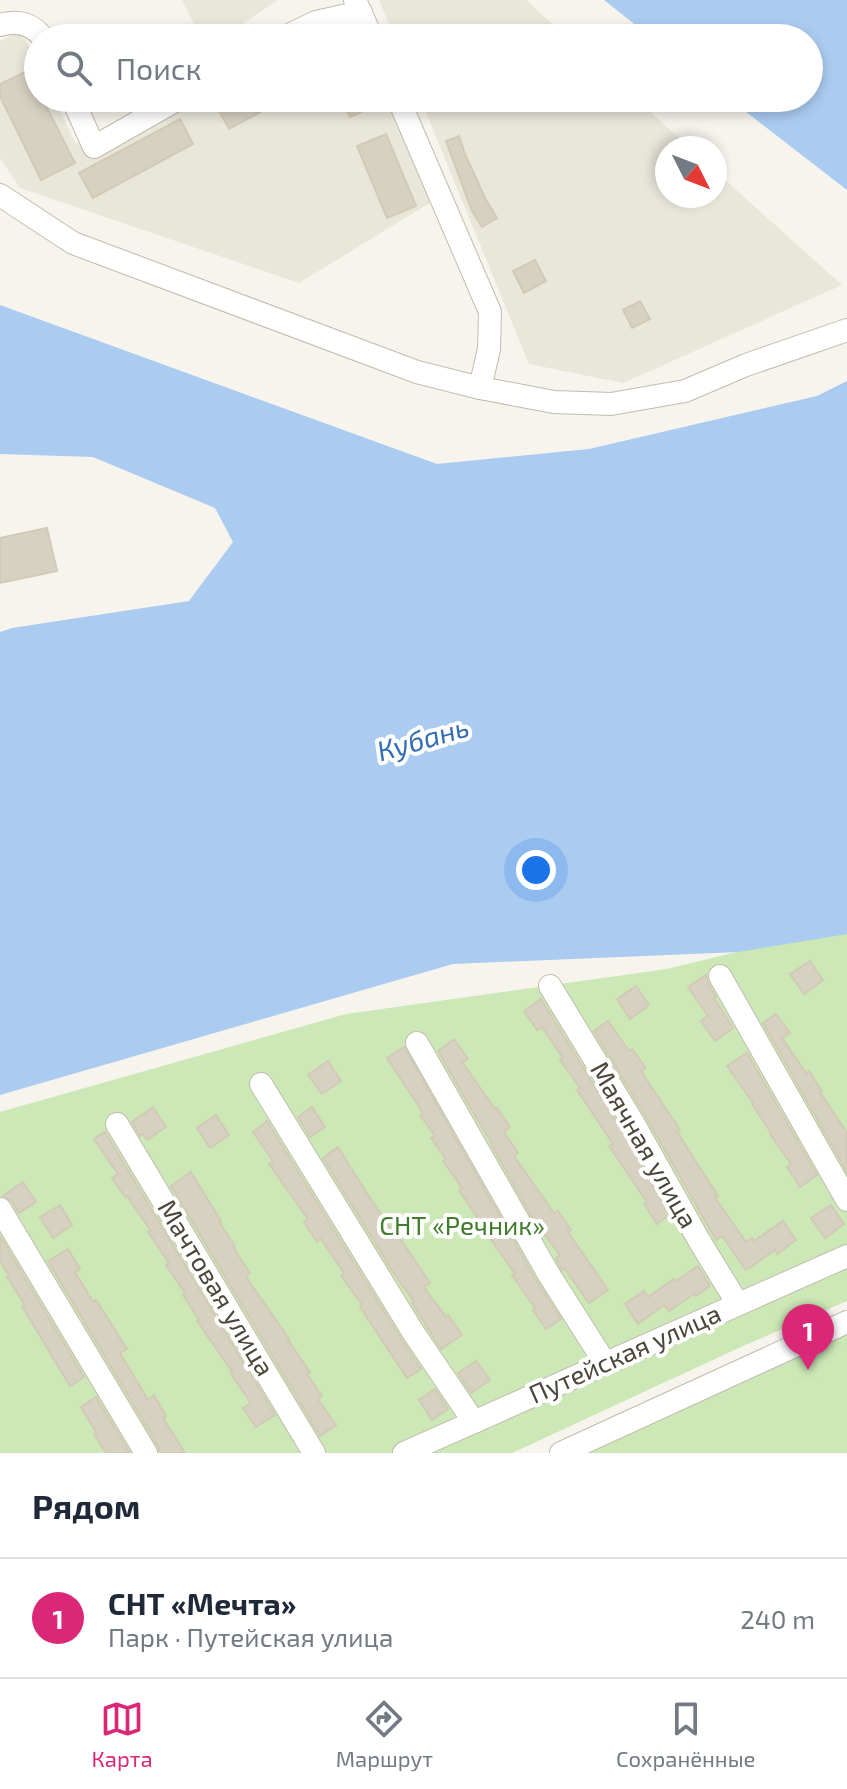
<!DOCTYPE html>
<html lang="ru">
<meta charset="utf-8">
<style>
body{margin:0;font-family:"Exo 2",sans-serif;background:#f6f6f7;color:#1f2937}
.compass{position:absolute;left:655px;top:136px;width:72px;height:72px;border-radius:50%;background:#fff;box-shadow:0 4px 12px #0003;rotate:132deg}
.you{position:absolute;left:536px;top:870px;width:28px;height:28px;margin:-20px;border:6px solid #fff;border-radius:50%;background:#1a73e8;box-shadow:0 0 0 12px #1a73e833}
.badge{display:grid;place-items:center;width:52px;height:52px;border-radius:50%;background:#db2777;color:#fff;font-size:26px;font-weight:700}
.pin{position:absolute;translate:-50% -66px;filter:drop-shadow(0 2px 4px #0008)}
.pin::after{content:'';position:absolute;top:42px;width:28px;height:24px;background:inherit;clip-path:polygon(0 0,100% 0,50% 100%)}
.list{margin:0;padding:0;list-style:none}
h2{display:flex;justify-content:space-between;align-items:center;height:104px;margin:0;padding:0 32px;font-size:34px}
h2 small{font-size:26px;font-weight:400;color:#747a83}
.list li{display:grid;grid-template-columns:52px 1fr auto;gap:24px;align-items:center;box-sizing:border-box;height:120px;padding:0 32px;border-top:2px solid #e0e1e3}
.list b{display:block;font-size:30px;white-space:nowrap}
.list p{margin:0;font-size:26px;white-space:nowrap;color:#747a83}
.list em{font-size:26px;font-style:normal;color:#747a83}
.icon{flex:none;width:44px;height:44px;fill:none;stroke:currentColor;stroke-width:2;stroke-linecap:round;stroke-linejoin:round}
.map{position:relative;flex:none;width:847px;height:1453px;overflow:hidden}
.search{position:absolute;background:#fff;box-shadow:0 4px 12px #0003;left:24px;right:24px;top:24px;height:88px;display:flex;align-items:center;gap:20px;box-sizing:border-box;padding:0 28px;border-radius:44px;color:#747a83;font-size:30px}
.sheet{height:224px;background:#fff}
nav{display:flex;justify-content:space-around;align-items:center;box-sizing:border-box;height:112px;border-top:2px solid #e0e1e3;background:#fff;font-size:22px;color:#747a83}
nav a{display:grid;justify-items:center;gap:4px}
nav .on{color:#db2777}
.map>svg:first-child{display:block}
.residential{fill:#e9e7da}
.green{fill:#cbe8b6}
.water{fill:#abcbf0}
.building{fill:#d7d1c1;stroke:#d2cab5;stroke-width:2}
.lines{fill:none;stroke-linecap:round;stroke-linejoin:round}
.minor-casing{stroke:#c1bdae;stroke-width:24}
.minor{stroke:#fff;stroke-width:22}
.labels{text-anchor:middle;stroke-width:8;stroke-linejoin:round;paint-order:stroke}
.street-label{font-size:26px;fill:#4a4639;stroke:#fff}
.park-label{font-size:26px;fill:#407c2c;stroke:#fff}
.water-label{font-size:28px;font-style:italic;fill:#336db6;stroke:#fff}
</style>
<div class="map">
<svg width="847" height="1453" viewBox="0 0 847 1453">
<rect width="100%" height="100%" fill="#f6f4ec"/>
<g class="residential">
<polygon points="182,0 278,0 221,38 201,38"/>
<polygon points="379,0 526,0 568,38 395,38"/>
<polygon points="21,31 38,65 38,98 54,98 76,144 166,98 388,98 433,201 299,283 20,188 0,158 0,41"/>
<polygon points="420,98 635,98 690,148 667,148 667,196 715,196 715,171 842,285 623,383 529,364"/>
</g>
<g class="green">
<polygon points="847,925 847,1301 743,1346 512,1453 0,1453 0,1112 346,1014 667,969"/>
<polygon points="847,1335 847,1453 586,1453"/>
</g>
<g class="water">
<polygon points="604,0 847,0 847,190 728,98 809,98 809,38 652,38"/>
<polygon points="0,305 437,464 589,449 817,396 847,381 847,934 738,952 453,964 0,1095 0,632 12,628 189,601 233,542 215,508 93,457 0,454"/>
</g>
<g class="building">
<polygon points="29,70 38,89 38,98 42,98 75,163 41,180 0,96 0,84"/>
<polygon points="212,98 286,98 229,129"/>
<polygon points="342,98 384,98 385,102 350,117"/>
<polygon points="180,119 193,144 93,198 79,173"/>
<polygon points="386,134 416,206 387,218 357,146"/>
<polygon points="459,136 465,154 485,198 497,218 482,227 472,211 446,141"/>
<polygon points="535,260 546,281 524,293 513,271"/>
<polygon points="640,301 650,319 632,328 623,310"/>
<polygon points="47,528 57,571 0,583 0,538"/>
<polygon points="810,961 823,980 804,994 790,974"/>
<polygon points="706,975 708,983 716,997 714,998 733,1028 715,1041 701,1021 708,1016 688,987"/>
<polygon points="636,986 649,1005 630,1019 617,999"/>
<polygon points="541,999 622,1131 669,1215 657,1224 644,1204 647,1202 609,1146 613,1144 577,1090 580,1088 560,1060 563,1058 542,1027 537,1030 524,1011"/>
<polygon points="776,1014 790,1033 782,1038 806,1073 809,1071 822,1091 820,1092 847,1133 847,1172 763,1023"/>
<polygon points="608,1021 629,1051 632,1049 646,1068 641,1071 680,1130 677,1132 718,1196 715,1198 746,1242 752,1238 754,1241 783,1221 796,1240 777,1254 775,1250 746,1270 722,1236 716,1240 646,1117 594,1031"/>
<polygon points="454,1039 468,1059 462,1062 495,1109 497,1108 510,1127 504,1132 518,1153 514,1156 554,1213 558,1211 571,1230 568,1232 608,1290 589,1303 564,1268 562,1270 556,1258 560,1255 534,1221 491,1144 492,1143 478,1121 438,1051"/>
<polygon points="404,1047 536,1280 561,1319 546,1329 533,1310 535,1308 512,1275 515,1274 478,1221 479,1220 459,1190 462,1188 443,1161 446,1159 431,1138 435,1136 420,1115 423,1113 387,1058"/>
<polygon points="747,1053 817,1175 800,1187 787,1167 791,1164 770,1134 771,1133 752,1104 753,1103 727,1066"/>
<polygon points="328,1061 341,1081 322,1094 308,1075"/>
<polygon points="153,1107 166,1127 147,1140 143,1134 140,1136 132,1122"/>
<polygon points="312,1107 325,1127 310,1137 298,1117"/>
<polygon points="216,1115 229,1135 210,1148 197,1128"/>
<polygon points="267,1121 401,1339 421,1369 407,1378 360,1307 362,1305 341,1275 344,1273 321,1239 317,1242 304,1222 308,1219 269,1164 273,1161 253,1132"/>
<polygon points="105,1132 275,1415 256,1427 243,1408 251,1403 231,1374 233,1373 197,1321 199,1320 183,1295 185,1293 166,1265 169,1263 148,1232 151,1231 127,1196 125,1197 112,1178 118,1174 94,1139"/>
<polygon points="338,1147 368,1195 395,1235 397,1234 430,1283 424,1287 446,1317 448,1315 462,1335 441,1349 412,1303 414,1302 391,1269 323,1158"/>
<polygon points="191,1172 221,1221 219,1222 235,1246 233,1247 250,1273 246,1277 289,1339 288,1340 310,1372 307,1374 322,1396 318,1399 336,1425 320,1436 171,1186"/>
<polygon points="23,1182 36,1202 19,1213 12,1201 3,1196"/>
<polygon points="60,1205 72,1225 53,1238 40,1217"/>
<polygon points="831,1205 844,1224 825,1238 811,1218"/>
<polygon points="0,1236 84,1377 70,1386 22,1306 25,1305 7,1277 9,1276 0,1261"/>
<polygon points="68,1249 80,1269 75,1272 93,1302 96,1300 127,1349 120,1353 148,1400 154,1395 166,1416 163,1418 185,1453 160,1453 158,1446 48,1261"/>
<polygon points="698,1266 710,1286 696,1296 694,1294 669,1311 664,1305 638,1324 625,1304 644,1291 648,1297 674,1279 676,1281"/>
<polygon points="476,1361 490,1380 471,1393 458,1373"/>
<polygon points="435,1389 448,1409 432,1420 419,1400"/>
<polygon points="96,1397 130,1453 106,1453 94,1434 96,1432 81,1407"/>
</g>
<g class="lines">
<defs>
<g id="minor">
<polyline points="355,0 372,38"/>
<path d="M0,25C17,20 32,23 43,38"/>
<polyline points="283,38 316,22 361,12"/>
<polyline points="72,98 94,147 180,98"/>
<polyline points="398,98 490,312 489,349 480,388"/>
<polyline points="0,195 73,243 417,372 480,388 554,402 611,404 685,391 746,365 847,330"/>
<polyline points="720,976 847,1200"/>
<polyline points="550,986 634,1124 700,1242 738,1304"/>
<polyline points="417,1043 548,1273 605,1363"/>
<polyline points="261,1084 413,1332 474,1422"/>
<polyline points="117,1124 314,1453"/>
<polyline points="0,1209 146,1453"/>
<polyline points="404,1453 847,1256"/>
<polyline points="561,1453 847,1322"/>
</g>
</defs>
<use href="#minor" class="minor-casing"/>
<use href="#minor" class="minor"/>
</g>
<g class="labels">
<g class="street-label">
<text transform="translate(644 1145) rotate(60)" y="9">Маячная улица</text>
<text transform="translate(216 1288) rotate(59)" y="9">Мачтовая улица</text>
<text transform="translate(625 1354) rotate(-24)" y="9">Путейская улица</text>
</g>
<g class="park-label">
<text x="462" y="1235">СНТ «Речник»</text>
</g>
<g class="water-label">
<text transform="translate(423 739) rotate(-16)" y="10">Кубань</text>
</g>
</g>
</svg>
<svg class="compass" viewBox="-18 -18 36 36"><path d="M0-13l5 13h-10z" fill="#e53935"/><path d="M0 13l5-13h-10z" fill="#747a83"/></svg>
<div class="you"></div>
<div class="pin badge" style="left:808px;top:1370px">1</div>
<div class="search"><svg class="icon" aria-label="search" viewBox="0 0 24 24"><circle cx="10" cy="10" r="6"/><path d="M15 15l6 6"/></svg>Поиск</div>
</div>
<section class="sheet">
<h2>Рядом<small></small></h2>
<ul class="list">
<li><span class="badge">1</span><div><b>СНТ «Мечта»</b><p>Парк · Путейская улица</p></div><em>240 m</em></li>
</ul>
</section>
<nav>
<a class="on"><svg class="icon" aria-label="map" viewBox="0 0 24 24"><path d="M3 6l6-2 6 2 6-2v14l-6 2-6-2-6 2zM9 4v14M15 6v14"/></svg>Карта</a>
<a><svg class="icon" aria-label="directions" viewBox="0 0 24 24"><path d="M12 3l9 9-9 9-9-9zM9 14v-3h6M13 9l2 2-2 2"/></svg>Маршрут</a>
<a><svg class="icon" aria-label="saved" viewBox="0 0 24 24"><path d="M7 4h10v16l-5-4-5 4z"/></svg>Сохранённые</a>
</nav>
